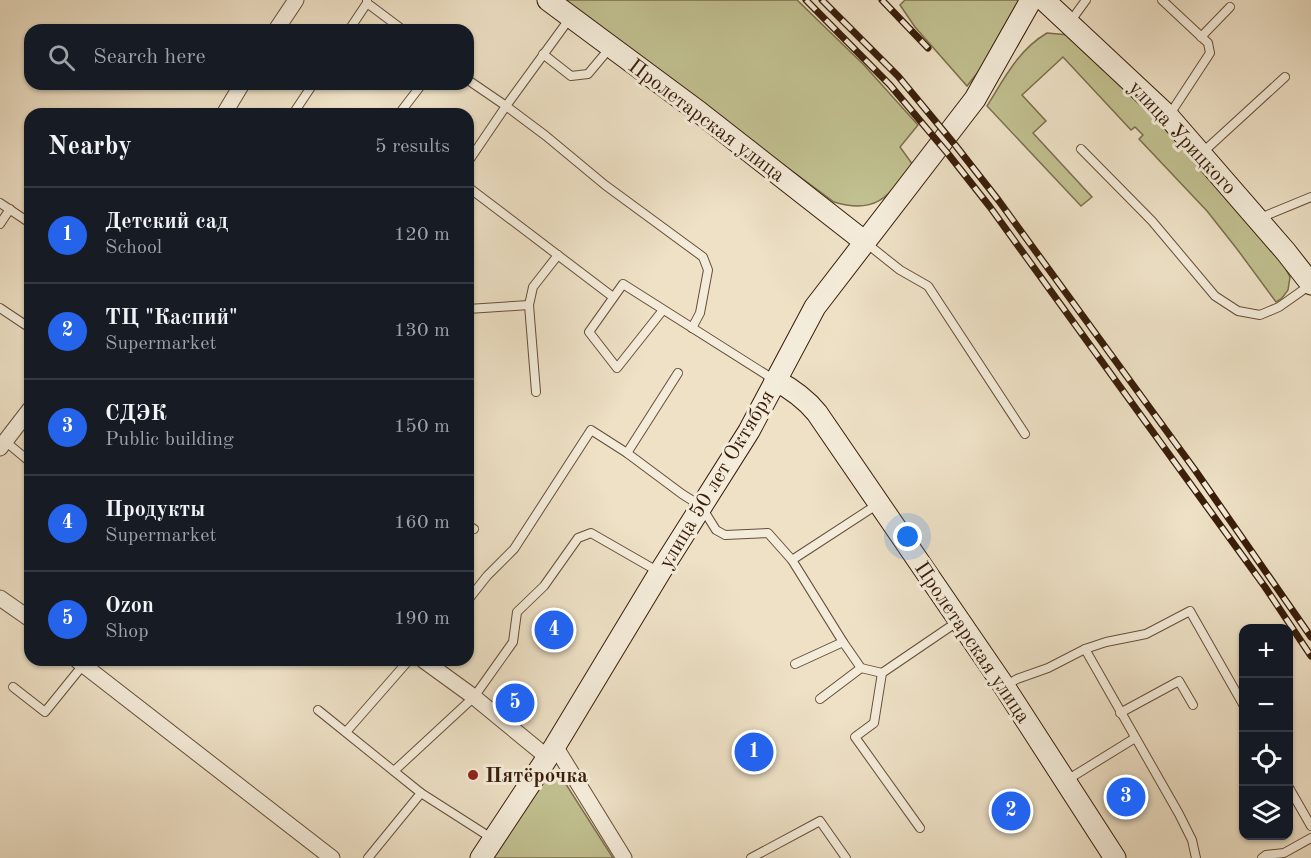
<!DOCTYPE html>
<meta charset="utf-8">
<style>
body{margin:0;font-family:"Old Standard TT",serif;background:#242831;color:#f1f3f6}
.controls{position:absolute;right:18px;bottom:18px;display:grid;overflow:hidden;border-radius:12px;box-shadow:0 2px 4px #0004}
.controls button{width:54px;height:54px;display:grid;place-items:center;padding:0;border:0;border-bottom:2px solid #363941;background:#171b24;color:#f1f3f6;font:30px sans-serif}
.you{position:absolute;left:908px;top:537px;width:21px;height:21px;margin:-15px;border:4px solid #fff;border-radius:50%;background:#1a73e8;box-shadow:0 0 0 9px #1a73e833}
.badge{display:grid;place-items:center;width:39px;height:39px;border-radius:50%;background:#2563eb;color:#fff;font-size:20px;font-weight:700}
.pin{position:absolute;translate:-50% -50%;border:3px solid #fff;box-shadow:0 2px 6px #0006}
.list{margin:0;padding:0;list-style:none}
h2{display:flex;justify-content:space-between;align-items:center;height:78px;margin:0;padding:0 24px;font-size:26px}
h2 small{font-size:20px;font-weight:400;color:#9ea1a6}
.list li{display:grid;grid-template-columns:39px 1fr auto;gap:18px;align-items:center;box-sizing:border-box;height:96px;padding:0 24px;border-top:2px solid #363941}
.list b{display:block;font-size:22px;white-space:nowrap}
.list p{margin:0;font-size:20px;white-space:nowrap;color:#9ea1a6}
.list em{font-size:20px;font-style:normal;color:#9ea1a6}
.icon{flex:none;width:33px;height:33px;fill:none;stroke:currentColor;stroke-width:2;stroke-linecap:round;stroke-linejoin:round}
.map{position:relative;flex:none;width:1311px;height:858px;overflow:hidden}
.search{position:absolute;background:#171b24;box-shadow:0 2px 4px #0004;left:24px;top:24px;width:450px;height:66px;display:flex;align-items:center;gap:15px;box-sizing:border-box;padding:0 21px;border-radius:18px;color:#9ea1a6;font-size:22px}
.panel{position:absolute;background:#171b24;box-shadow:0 2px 4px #0004;left:24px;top:108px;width:450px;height:558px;border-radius:18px}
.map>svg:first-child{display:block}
.green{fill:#c1c090;stroke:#7d6e4c;stroke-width:1.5}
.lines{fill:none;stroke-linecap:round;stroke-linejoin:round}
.lane-casing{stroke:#664e38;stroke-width:10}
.street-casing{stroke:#664e38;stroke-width:17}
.secondary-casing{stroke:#391d09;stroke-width:23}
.lane{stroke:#f4ecda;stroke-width:8}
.street{stroke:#f4ecda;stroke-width:15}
.secondary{stroke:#f4ecda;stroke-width:21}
.rail-casing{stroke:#391d09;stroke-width:7}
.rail{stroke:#f4ecda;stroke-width:4.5;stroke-dasharray:14;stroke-linecap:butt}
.poi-dot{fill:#8f2418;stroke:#f4ecda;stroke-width:2}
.labels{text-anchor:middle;stroke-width:6;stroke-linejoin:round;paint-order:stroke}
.street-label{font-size:21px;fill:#391d09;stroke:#f4ecda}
.poi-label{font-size:21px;font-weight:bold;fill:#391d09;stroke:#f4ecda;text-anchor:start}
</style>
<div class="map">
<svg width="1311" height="858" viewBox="0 0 1311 858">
<rect width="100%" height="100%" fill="#eee1c6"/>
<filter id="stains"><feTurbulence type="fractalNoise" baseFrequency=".00333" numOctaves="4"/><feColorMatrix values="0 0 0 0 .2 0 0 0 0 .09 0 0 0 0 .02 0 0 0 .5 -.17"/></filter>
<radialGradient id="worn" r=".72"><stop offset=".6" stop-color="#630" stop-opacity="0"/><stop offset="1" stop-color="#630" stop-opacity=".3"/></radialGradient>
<g class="green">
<path d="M560,0H797L864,65L918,125L900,147L913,165C889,196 876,215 834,202Z"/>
<polygon points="905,0 1021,0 982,67 967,86 915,27 900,5"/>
<path d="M1047,33L1069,35L1114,73L1234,205L1283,264L1290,277L1288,290L1282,298L1276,302L1237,249L1207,211L1139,139L1143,135L1135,127L1131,130L1063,57L1022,95L1046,121L1033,133L1092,197L1081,206L987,106C1004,79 1018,50 1047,33Z"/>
<polygon points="554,776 562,778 613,858 493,858 545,779"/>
</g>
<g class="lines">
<defs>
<g id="lane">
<polyline points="367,0 367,3 403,30"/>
<polyline points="1162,0 1208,43 1210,53 1170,114"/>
<polyline points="570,18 506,106 546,136 605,185 703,257 708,270 700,313 692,328"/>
<polyline points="1070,22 1086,0"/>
<polyline points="349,30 367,3"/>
<polyline points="1201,37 1230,7"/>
<polyline points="543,54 571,76 588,74 609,49"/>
<polyline points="468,80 506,106 468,162"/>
<polyline points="293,114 313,84"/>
<polyline points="399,114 422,84"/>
<polyline points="1081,149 1152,221 1215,296 1238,311 1260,315 1279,307 1310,285"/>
<polyline points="1202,153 1285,77"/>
<polyline points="468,187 613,297"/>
<polyline points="0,203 30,223"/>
<polyline points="1260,218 1311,197"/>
<polyline points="0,224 10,209"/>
<polyline points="866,243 900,270 928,286 1025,434"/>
<polyline points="0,308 30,328"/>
<polyline points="468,309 529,305"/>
<polyline points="663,310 617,368 589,332 623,284 773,379"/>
<polyline points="536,392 529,305 533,287 558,255"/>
<polyline points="5,441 30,462"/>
<polyline points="627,453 678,373"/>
<polyline points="468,525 474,529"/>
<polyline points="792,560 843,642"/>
<polyline points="468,600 487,576 514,549 591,430 627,453 682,494 701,506 716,530 725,535 768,533 792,560 878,504"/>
<polyline points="1085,649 1106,642 1146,634 1190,611 1244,706"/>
<polyline points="795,664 843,642 861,668"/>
<polyline points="1005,686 1017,679 1048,668 1085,649 1179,814 1192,840 1196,858"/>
<polyline points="13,687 45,712 83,665"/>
<polyline points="820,699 861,668 882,673"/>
<polyline points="318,710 421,793 368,858"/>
<polyline points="1120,713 1179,681 1193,705"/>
<polyline points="346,732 409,660"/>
<polyline points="394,771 474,697 513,642 517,612 544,586 578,538 591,533 659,572"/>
<polyline points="1067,780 1135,738"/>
<polyline points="1288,786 1311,826"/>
<polyline points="421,793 493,839"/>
<polyline points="920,828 855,737 874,723 882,673 957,622"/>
<polyline points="751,858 820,821 846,858"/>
<polyline points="1262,858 1266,855 1284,853 1311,838"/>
</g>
<g id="street">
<polyline points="276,30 296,0"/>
<polyline points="224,114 242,84"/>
<polyline points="0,448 30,409"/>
<polyline points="0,598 30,619"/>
<polyline points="77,660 332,858"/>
<polyline points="423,660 474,697 547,757"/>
<polyline points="555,746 624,858"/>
</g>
<g id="secondary">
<polyline points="548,0 699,112 865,242"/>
<polyline points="1044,0 1168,116 1286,252 1311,284"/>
<path d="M775,380C792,389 805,398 817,413L1004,686L1115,858"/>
<polyline points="481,858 555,746 660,572 749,431 815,307 975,99 1031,0"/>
</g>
</defs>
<use href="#lane" class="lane-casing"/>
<use href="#street" class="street-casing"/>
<use href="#secondary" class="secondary-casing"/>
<use href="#lane" class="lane"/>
<use href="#street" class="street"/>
<use href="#secondary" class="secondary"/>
<defs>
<g id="rail">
<polyline points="806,0 890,85 949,155 990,207 1265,587 1311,656"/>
<polyline points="822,0 898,76 956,146 999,201 1195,470 1311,637"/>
<polyline points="882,0 928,48"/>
</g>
</defs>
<use href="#rail" class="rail-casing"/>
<use href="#rail" class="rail"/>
</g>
<circle class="poi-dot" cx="473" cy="775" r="6"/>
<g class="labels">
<g class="street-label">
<text transform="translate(707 120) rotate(37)" y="7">Пролетарская улица</text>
<text transform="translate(1183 137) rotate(47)" y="7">улица Урицкого</text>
<text transform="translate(716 479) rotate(-59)" y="7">улица 50 лет Октября</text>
<text transform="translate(973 642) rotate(56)" y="7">Пролетарская улица</text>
</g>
<g class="poi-label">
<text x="485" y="782">Пятёрочка</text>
</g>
</g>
<rect width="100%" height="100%" filter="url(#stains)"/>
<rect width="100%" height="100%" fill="url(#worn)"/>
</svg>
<div class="controls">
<button>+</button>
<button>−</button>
<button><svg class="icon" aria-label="locate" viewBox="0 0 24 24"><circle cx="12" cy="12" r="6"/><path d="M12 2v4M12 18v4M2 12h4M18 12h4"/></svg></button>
<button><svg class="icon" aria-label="layers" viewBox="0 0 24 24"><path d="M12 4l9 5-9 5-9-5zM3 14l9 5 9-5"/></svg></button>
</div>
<div class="you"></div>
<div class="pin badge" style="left:754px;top:752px">1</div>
<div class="pin badge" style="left:1011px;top:811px">2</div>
<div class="pin badge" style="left:1126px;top:797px">3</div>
<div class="pin badge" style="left:554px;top:630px">4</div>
<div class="pin badge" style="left:515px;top:703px">5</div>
<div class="search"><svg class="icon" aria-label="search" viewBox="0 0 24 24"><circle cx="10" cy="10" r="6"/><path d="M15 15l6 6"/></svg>Search here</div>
<section class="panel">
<h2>Nearby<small>5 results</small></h2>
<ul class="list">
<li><span class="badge">1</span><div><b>Детский сад</b><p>School</p></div><em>120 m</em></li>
<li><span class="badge">2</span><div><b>ТЦ &quot;Каспий&quot;</b><p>Supermarket</p></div><em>130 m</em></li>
<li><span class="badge">3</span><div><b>СДЭК</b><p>Public building</p></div><em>150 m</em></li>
<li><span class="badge">4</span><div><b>Продукты</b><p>Supermarket</p></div><em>160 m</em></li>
<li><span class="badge">5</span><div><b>Ozon</b><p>Shop</p></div><em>190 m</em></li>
</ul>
</section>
</div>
